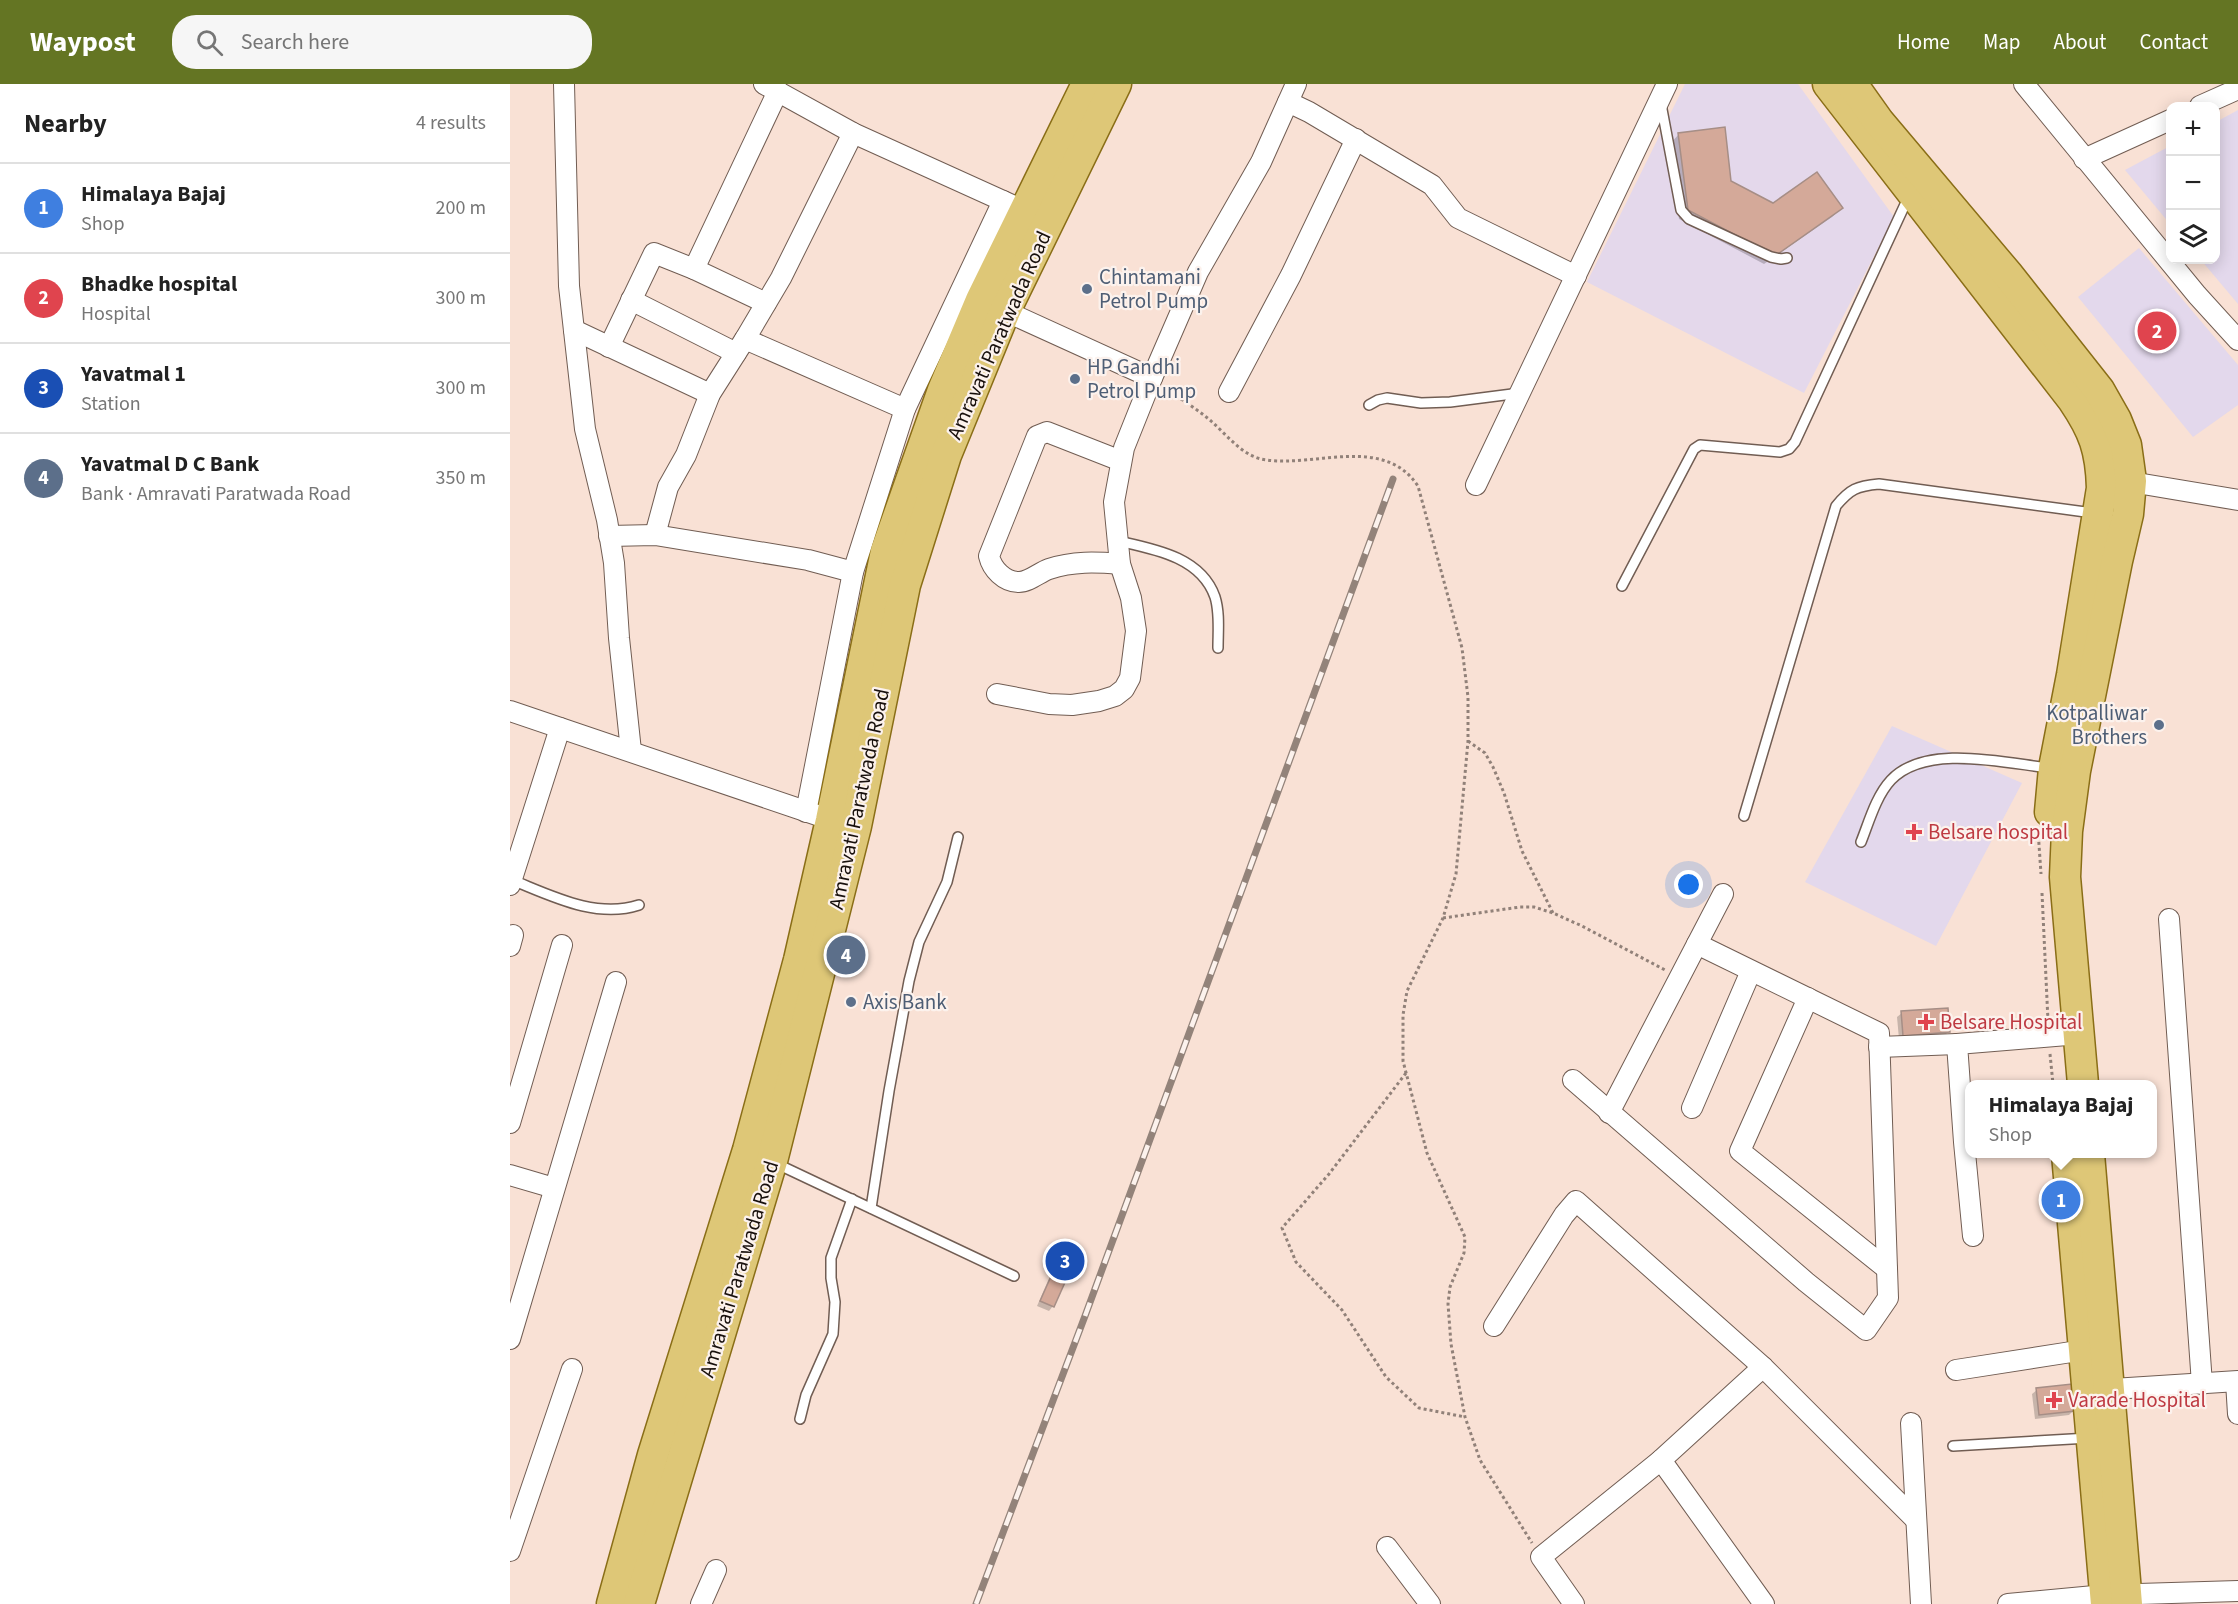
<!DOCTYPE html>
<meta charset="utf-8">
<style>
body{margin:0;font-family:"Source Sans 3",sans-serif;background:#f6f6f6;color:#222}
.controls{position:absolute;right:18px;top:18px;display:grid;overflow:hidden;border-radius:12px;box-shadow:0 3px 15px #0003}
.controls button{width:54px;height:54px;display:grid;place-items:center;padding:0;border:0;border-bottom:2px solid #e0e0e0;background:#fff;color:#222;font:30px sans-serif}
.you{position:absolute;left:1179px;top:801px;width:21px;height:21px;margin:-15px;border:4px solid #fff;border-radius:50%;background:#1a73e8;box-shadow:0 0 0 9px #1a73e833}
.badge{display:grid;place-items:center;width:39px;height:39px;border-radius:50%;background:#647523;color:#fff;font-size:20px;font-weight:700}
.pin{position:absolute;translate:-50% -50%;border:3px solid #fff;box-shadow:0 2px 6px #0006}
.popup{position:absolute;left:1455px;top:996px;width:192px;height:78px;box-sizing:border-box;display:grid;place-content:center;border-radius:12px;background:#fff;filter:drop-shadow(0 2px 4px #0005);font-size:20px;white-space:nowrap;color:#767676}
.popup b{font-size:22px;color:#222}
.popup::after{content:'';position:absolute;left:50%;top:100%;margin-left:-12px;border:12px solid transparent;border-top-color:#fff}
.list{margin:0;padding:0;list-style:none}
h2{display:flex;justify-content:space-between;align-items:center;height:78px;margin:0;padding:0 24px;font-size:26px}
h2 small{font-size:20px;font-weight:400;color:#767676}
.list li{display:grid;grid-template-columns:39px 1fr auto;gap:18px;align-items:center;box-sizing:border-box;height:90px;padding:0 24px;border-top:2px solid #e0e0e0}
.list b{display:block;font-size:22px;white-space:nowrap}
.list p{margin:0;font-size:20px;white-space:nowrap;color:#767676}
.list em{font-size:20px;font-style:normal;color:#767676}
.icon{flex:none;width:33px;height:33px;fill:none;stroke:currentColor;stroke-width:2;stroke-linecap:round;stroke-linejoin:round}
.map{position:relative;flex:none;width:1728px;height:1520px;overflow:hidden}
header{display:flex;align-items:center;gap:36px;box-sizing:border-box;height:84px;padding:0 30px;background:#647523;color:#fff}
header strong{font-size:28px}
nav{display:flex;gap:33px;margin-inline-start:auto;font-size:21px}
.search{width:420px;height:54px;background:#f6f6f6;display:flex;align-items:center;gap:15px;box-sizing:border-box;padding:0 21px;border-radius:24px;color:#767676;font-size:22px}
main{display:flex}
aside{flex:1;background:#fff}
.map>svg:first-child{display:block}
.commercial{fill:#e4d8eb}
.medical{fill:#e3d8ec}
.shadow{fill:#0003}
.building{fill:#d4a999;stroke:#a68e86;stroke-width:1.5}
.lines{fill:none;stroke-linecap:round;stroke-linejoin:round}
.lane-casing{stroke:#715d53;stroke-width:12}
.street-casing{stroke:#715d53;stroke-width:22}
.primary-casing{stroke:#8a6e17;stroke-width:33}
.path{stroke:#918179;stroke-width:3;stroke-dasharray:3 3;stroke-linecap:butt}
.lane{stroke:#fff;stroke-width:9}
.street{stroke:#fff;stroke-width:20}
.primary{stroke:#dec777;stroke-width:30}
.rail-casing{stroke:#93837a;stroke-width:7}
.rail{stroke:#fcf2ed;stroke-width:4.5;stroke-dasharray:14;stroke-linecap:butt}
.service-dot{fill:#5c6f8a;stroke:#fcf2ed;stroke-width:2}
.health-dot{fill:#e0444e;stroke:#fcf2ed;stroke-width:2}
.labels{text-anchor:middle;stroke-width:4.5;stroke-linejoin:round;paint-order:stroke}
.service-label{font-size:21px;fill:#4e5e75;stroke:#fcf2ed;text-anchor:start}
.street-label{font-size:21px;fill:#18100c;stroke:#fcf2ed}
.health-label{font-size:21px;fill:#be3a42;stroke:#fcf2ed;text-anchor:start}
</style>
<header>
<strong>Waypost</strong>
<div class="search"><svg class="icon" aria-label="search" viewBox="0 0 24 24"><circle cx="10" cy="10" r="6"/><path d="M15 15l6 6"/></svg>Search here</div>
<nav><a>Home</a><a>Map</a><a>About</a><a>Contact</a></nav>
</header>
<main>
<aside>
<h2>Nearby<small>4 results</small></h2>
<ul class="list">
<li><span class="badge" style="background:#3f7fe0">1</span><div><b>Himalaya Bajaj</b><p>Shop</p></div><em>200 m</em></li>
<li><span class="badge" style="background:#e0444e">2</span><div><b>Bhadke hospital</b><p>Hospital</p></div><em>300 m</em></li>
<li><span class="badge" style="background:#1a4fb4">3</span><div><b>Yavatmal 1</b><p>Station</p></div><em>300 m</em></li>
<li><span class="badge" style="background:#5c6f8a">4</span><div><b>Yavatmal D C Bank</b><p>Bank · Amravati Paratwada Road</p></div><em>350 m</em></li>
</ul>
</aside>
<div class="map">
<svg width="1728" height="1520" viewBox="0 0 1728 1520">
<rect width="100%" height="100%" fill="#f9e1d5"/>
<polygon class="commercial" points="1175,0 1288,0 1384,133 1294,309 1077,198"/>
<g class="medical">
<polygon points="1728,26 1728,220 1691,176 1706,176 1706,38"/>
<polygon points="1660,62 1660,140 1615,86"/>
<polygon points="1629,164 1728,281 1728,321 1683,353 1568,213"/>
<polygon points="1382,642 1512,699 1426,862 1295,798"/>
</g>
<g class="shadow">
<polygon points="1169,50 1220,97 1264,121 1331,124 1322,133 1254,180 1169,135 1160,60"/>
<polygon points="1392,929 1438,948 1434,952 1389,955 1387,933"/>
<polygon points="551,1172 543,1222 539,1227 527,1222 547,1176"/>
<polygon points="1527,1306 1564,1326 1559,1331 1525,1335 1522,1310"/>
</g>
<g class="building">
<polygon points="1215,43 1221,97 1263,119 1307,88 1333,124 1265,172 1178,126 1168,49"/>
<polygon points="1438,924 1440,948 1393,952 1391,927"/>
<polygon points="551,1170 565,1176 544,1223 530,1217"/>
<polygon points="1562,1300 1565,1327 1529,1331 1526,1304"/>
</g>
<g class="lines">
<defs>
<g id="lane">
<polyline points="1151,20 1171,126 1179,135 1261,173 1271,175 1277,174"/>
<polyline points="859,321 868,316 877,314 911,319 940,318 1010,309"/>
<path d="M608,457C644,465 691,473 705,513C710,529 708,547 708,564"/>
<polyline points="1112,502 1184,365 1190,361 1270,368 1279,365 1285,358 1398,114"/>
<path d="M1234,732L1326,422C1340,405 1347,402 1369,400L1583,429"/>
<path d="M1351,758C1359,738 1366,712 1381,696C1416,659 1495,679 1539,684"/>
<path d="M2,796C42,812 86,835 129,821"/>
<polyline points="265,1079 504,1192"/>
<polyline points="361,1124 379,1007 399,897 409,858 437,798 448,753"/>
<polyline points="290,1335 296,1311 323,1250 325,1218 321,1194 321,1174 342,1115"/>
<polyline points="1443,1362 1579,1354"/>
</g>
<g id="street">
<polyline points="54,0 59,202 75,345 97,436 104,479 109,554 121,667"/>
<polyline points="254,0 343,49 502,121"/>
<polyline points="1514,0 1687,211 1728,256"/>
<polyline points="778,18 799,28 922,101 948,134 1066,192"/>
<polyline points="1690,22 1728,5"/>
<polyline points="1574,75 1660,36"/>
<polyline points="184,185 268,7"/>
<polyline points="121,216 226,269"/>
<polyline points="486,223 642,294"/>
<polyline points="64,246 200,310"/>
<polyline points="235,255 395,325"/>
<polyline points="99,263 144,169 184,185 256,219"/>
<polyline points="719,308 781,191 846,55"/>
<polyline points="1609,396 1728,416"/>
<polyline points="966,401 1157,0"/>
<polyline points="145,451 158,403 176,371 200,310 235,255 271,194 343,49"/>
<polyline points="99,452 145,451 298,476 343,488"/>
<path d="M610,480C586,478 563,477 539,485C530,488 519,498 509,498C494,498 482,485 479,472L527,352L537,348L611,377"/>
<polyline points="487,610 539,620 562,621 589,617 605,612 614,605 620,594 626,547 621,514 610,480 604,418 614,364 642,294 688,188 751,78 786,0"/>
<polyline points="0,627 307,731"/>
<polyline points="296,728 343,488 395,325 493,117"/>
<polyline points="0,801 50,644"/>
<polyline points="1659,835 1692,1300"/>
<polyline points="0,862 3,851"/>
<polyline points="1298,914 1230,1067 1377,1185"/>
<polyline points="1369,963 1447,960"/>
<polyline points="1063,996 1296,1198 1356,1246 1378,1214 1369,949 1187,860"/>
<polyline points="1182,1024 1241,887"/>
<polyline points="1099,1029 1213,810"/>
<polyline points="0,1039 52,861"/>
<polyline points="0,1091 44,1104"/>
<polyline points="1463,1152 1454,1058 1447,960 1569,950"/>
<polyline points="984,1242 1054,1131 1066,1117 1253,1283 1405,1435"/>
<polyline points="0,1255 106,898"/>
<polyline points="1446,1286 1574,1266"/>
<polyline points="1726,1298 1728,1330"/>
<polyline points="1587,1306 1728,1297"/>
<polyline points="1401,1339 1411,1520"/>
<polyline points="1151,1376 1254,1520"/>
<polyline points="877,1463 920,1520"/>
<polyline points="0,1467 62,1285"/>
<polyline points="191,1520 206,1486"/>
<polyline points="1064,1520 1031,1473 1151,1376 1253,1283"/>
<polyline points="1498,1520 1595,1511 1728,1507"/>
</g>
<g id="primary">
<path d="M1318,0L1563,316C1584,347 1591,366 1592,404L1562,591L1544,684L1540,728"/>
<polyline points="1342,0 1369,38 1499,192 1589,306 1606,336 1616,361 1621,397 1618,430 1607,477 1565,687 1557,747 1555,793 1573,1000"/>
<polyline points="1557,1070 1596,1520"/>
<polyline points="1579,1070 1617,1520"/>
<polyline points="102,1520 143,1371 238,1066 289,876 321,736 376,467 433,306 471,216 577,0"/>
<polyline points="129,1520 262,1077 346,742 395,501 436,371 495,227 606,0"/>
</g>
</defs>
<use href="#lane" class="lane-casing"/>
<use href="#street" class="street-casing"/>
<use href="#primary" class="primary-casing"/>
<g class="path">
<path d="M656,305C671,315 687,325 701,337C718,352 734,374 757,376C806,383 874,351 908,402L952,564L958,613V657L946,790L933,834L897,907L893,931V977L917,1069L955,1153L954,1169L940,1203L938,1220L941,1260L955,1333L970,1376L1022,1459"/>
<polyline points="958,657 975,669 983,683 994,709 1012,767 1043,829"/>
<polyline points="1528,746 1531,790"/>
<polyline points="1532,809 1538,937"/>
<polyline points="933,834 1010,823 1024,823 1043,829 1072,842 1155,886"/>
<polyline points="1540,970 1543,1000"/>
<polyline points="896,989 819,1090 772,1144 786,1178 832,1226 876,1293 909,1324 955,1333"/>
</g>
<use href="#lane" class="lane"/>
<use href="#street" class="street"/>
<use href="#primary" class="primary"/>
<defs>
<polyline id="rail" points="466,1520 575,1232 883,395"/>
</defs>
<use href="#rail" class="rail-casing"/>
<use href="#rail" class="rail"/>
</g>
<g class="service-dot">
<circle cx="577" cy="205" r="6"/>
<circle cx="565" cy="295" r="6"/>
<circle cx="1649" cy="641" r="6"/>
<circle cx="341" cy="918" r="6"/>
</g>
<g class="health-dot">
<path d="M1401 739h6v6h6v6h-6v6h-6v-6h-6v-6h6z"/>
<path d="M1413 929h6v6h6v6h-6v6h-6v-6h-6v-6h6z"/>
<path d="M1541 1307h6v6h6v6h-6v6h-6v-6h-6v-6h6z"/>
</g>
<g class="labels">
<g class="service-label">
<text x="589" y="200">Chintamani<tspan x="589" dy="24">Petrol Pump</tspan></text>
<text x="577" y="290">HP Gandhi<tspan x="577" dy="24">Petrol Pump</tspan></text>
<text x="1637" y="636" text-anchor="end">Kotpalliwar<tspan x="1637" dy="24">Brothers</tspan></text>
<text x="353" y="925">Axis Bank</text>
</g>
<g class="street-label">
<text transform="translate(489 251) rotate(-66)" y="7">Amravati Paratwada Road</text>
<text transform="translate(349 715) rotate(-78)" y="7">Amravati Paratwada Road</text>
<text transform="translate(229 1185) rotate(-73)" y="7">Amravati Paratwada Road</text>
</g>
<g class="health-label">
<text x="1418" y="755">Belsare hospital</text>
<text x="1430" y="945">Belsare Hospital</text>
<text x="1558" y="1323">Varade Hospital</text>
</g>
</g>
</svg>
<div class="controls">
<button>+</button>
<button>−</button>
<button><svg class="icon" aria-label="layers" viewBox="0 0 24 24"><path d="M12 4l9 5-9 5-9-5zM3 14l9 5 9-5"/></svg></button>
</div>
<div class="you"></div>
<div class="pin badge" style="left:1551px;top:1116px;background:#3f7fe0">1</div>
<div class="popup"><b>Himalaya Bajaj</b>Shop</div>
<div class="pin badge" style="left:1647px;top:247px;background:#e0444e">2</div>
<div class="pin badge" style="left:555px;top:1177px;background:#1a4fb4">3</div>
<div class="pin badge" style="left:336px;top:871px;background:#5c6f8a">4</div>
</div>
</main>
